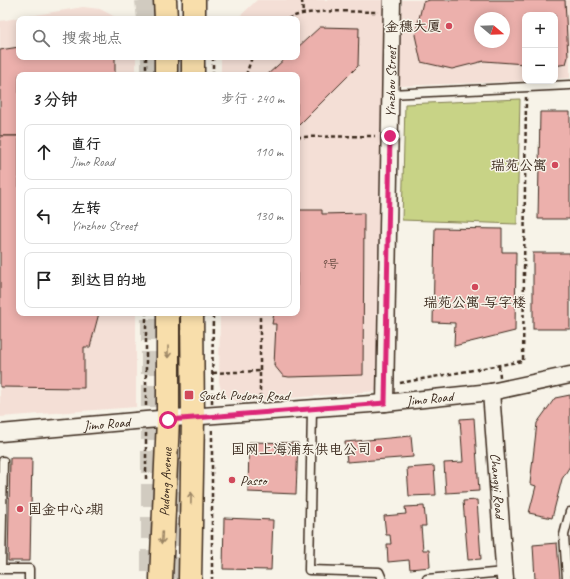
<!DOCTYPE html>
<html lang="zh">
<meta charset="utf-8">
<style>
body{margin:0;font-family:Caveat,"LXGW WenKai TC",sans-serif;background:#f2f2f2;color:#222}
.controls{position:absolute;right:12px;top:12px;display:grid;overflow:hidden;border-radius:8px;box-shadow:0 2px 10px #0003}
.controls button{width:36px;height:36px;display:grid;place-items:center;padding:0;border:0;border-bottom:1px solid #e0e0e0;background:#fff;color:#222;font:20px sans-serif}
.compass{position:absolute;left:474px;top:12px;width:36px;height:36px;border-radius:50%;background:#fff;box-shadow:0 2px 10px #0003;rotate:109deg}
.stop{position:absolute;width:12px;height:12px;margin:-9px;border:3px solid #db2777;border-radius:50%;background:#fff}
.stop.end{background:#db2777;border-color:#fff;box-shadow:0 1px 4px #0008}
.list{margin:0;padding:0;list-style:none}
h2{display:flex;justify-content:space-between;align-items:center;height:52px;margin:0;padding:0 16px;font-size:17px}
h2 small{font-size:13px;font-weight:400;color:#767676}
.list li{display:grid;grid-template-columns:26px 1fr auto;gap:12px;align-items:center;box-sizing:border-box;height:56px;margin:0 8px 8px;padding:0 8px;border:1px solid #e0e0e0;border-radius:8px}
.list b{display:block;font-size:15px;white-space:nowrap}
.list p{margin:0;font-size:13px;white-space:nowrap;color:#767676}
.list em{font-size:13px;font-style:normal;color:#767676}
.icon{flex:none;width:22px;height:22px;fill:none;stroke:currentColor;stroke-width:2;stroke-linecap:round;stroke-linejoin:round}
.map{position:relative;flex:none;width:570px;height:579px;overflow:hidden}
.search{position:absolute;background:#fff;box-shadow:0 2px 10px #0003;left:16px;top:16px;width:284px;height:44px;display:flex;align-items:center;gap:10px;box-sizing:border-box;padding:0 14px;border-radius:8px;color:#767676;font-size:15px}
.panel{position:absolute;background:#fff;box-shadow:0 2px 10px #0003;left:16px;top:72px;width:284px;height:244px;border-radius:8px}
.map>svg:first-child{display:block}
.built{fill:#f4dfd6;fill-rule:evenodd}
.green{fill:#c8d386;stroke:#827e52}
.building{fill:#ecb0ac;stroke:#3b2a1e;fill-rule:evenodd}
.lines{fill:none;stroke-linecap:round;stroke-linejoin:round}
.primary-tunnel{stroke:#d1cbc0;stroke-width:22;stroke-dasharray:22 11;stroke-linecap:butt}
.lane-casing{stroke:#3b2a1e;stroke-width:11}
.street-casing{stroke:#3b2a1e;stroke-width:19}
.primary-casing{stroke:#3b2a1e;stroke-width:25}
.path{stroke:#3b2a1e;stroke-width:2.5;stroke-dasharray:4 3;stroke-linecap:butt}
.lane{stroke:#f7f3e8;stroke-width:8}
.street{stroke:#f7f3e8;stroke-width:16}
.primary{stroke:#f8deab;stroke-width:22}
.oneway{stroke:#9a8464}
.route{stroke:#db2777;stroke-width:5}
.poi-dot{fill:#d1495b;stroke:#f7f3e8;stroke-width:1.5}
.labels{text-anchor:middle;stroke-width:3;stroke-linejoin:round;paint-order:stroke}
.number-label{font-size:12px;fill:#674c42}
.poi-label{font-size:14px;fill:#3b2a1e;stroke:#f7f3e8;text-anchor:end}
.street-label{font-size:14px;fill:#3b2a1e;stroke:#f7f3e8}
</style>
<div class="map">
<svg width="570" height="579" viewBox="0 0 570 579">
<rect width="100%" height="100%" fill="#f7f3e8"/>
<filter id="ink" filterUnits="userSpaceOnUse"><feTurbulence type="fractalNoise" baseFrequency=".025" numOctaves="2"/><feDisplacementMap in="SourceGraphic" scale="8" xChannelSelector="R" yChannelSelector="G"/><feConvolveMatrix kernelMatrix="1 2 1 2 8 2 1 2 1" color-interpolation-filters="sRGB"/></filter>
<g filter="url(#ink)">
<g class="built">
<polygon points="257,0 385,0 377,391 240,402 227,398 221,390 219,382 220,313 297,313 297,75 221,75 221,57 297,57 297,19 237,19"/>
<path d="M402,0H570V78L555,79V15H525V81H528L398,86ZM480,18H504V42H480Z"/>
<polygon points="83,7 100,9 119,19 19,19 19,57 136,57 136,75 19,75 19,313 136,313 136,407 0,417 0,21"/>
</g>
<polygon class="green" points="520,99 517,224 402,220 405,104"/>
<g class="building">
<path d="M430,0H565L568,57L566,64L555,66V15H525V64L484,61L452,69L421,62L415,35L423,2ZM480,18H504V42H480Z"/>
<polygon points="320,27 359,28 358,66 299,125 297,125 297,75 267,75 287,57 297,57 297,48"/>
<polygon points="19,47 19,57 115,57 115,75 19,75 19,136 0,136 0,50"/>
<polygon points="540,112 570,112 570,219 538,219"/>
<polygon points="0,136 19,136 19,313 99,313 90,347 84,347 84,388 0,387"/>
<polygon points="297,210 322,210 322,214 364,213 363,375 289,377 283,376 274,365 276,324 272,324 274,313 297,313"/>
<polygon points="435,228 502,229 502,252 516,252 515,331 454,346 455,323 433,322"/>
<rect x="533" y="253" width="37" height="76"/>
<polygon points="570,395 570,466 562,479 552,518 529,513 536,486 530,484 537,423 555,398"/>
<polygon points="474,418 479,491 446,493 444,463 463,462 460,419"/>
<polygon points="411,436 413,457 347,462 345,442"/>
<polygon points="249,442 298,443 296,494 248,492"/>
<polygon points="10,458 32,458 30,561 8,561"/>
<polygon points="434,466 436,495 409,496 407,468"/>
<polygon points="477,500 481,559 468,560 463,501"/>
<polygon points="424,506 426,526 421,526 423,550 429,550 430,567 410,569 409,560 388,562 387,544 391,544 390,535 386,535 384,516 406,514 405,507"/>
<polygon points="224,518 273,520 271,570 223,569"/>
<polygon points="557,543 560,579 535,579 533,545"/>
</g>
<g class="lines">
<g class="primary-tunnel">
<polyline points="146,0 148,19"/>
<polyline points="152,75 152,57"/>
<polyline points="177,75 177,57"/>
<polyline points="152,572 152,313"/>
<polyline points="176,579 176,448"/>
</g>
<defs>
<g id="lane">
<polyline points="390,94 570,85"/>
<polyline points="312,409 309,570 379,572 382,579"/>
<polyline points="3,461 1,569 29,569 29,579"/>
<polyline points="427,579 504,572"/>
<polyline points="567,579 564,535 570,512"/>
</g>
<g id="street">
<path id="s1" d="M491,392L505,579"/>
<path id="s2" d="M385,403L392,0"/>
<path id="s3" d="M0,433L146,420L385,403L491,392L570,375"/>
</g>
<g id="primary">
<polyline points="165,0 166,19"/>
<polyline points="194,19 194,0"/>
<polyline points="166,57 166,75"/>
<polyline points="193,75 193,57"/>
<path id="s4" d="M161,579L168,419V313"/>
<polyline points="190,579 193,418 192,313"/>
</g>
</defs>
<use href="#lane" class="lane-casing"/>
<use href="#street" class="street-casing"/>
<use href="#primary" class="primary-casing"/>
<g class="path">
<polyline points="302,0 303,15"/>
<path d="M288,19C305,8 357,12 378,12"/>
<polyline points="146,75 146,57"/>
<polyline points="213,75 213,57"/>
<polyline points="246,75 252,57"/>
<polyline points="297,137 375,136"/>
<polyline points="499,366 500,377"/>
<polyline points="213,373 260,371"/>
<polyline points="400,383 523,361 526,97"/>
<polyline points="260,398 260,313"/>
<polyline points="212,403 213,313"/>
<polyline points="146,406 146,313"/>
<polyline points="212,430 212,579"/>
<polyline points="146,433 146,482"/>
</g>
<use href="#lane" class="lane"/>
<use href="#street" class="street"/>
<use href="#primary" class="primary"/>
</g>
<defs><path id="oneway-shaft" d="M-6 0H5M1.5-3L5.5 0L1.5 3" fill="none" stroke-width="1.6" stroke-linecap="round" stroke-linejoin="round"/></defs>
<g class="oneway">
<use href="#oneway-shaft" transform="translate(168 352) rotate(90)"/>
<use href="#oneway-shaft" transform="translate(191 498) rotate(-89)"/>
<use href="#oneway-shaft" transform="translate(162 538) rotate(93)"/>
</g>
</g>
<g class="lines" filter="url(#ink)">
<polyline class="route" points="168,420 385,403 390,136"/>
</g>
<g class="poi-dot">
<circle cx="449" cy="26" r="4"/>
<circle cx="555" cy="165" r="4"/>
<circle cx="475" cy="287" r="4"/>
<rect x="184" y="390" width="10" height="10" rx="2"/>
<circle cx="379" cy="449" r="4"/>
<circle cx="232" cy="480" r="4"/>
<circle cx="20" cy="509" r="4"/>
</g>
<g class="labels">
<g class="number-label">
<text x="330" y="268">9号</text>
</g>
<g class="poi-label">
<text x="441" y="31">金穗大厦</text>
<text x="547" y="170">瑞苑公寓</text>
<text x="475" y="307" text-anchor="middle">瑞苑公寓-写字楼</text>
<text x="198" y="400" text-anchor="start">South Pudong Road</text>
<text x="371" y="454">国网上海浦东供电公司</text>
<text x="240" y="485" text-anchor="start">Passo</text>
<text x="28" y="514" text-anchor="start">国金中心2期</text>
</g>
<g class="street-label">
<text dy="5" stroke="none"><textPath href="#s2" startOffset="321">Yinzhou Street</textPath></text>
<text dy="5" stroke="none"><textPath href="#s3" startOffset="431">Jimo Road</textPath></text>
<text dy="5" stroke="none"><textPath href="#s3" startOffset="107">Jimo Road</textPath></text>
<text dy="5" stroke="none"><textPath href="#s4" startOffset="97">Pudong Avenue</textPath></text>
<text dy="5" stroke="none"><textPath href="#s1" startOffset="94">Changyi Road</textPath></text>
</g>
</g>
</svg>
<div class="controls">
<button>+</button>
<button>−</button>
</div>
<svg class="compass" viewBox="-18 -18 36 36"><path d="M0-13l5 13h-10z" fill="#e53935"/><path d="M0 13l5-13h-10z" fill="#767676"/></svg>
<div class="stop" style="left:168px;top:420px"></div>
<div class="stop end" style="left:390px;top:136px"></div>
<div class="search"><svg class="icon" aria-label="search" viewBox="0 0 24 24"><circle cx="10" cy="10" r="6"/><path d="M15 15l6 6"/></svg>搜索地点</div>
<section class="panel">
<h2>3 分钟<small>步行 · 240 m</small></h2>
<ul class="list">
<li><svg class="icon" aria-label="ahead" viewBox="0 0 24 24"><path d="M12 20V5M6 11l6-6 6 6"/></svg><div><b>直行</b><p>Jimo Road</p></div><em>110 m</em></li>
<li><svg class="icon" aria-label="left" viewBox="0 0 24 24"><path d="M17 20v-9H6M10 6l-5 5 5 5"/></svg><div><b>左转</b><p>Yinzhou Street</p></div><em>130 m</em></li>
<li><svg class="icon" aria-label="arrive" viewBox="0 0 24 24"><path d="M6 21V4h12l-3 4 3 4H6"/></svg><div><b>到达目的地</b></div></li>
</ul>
</section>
</div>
